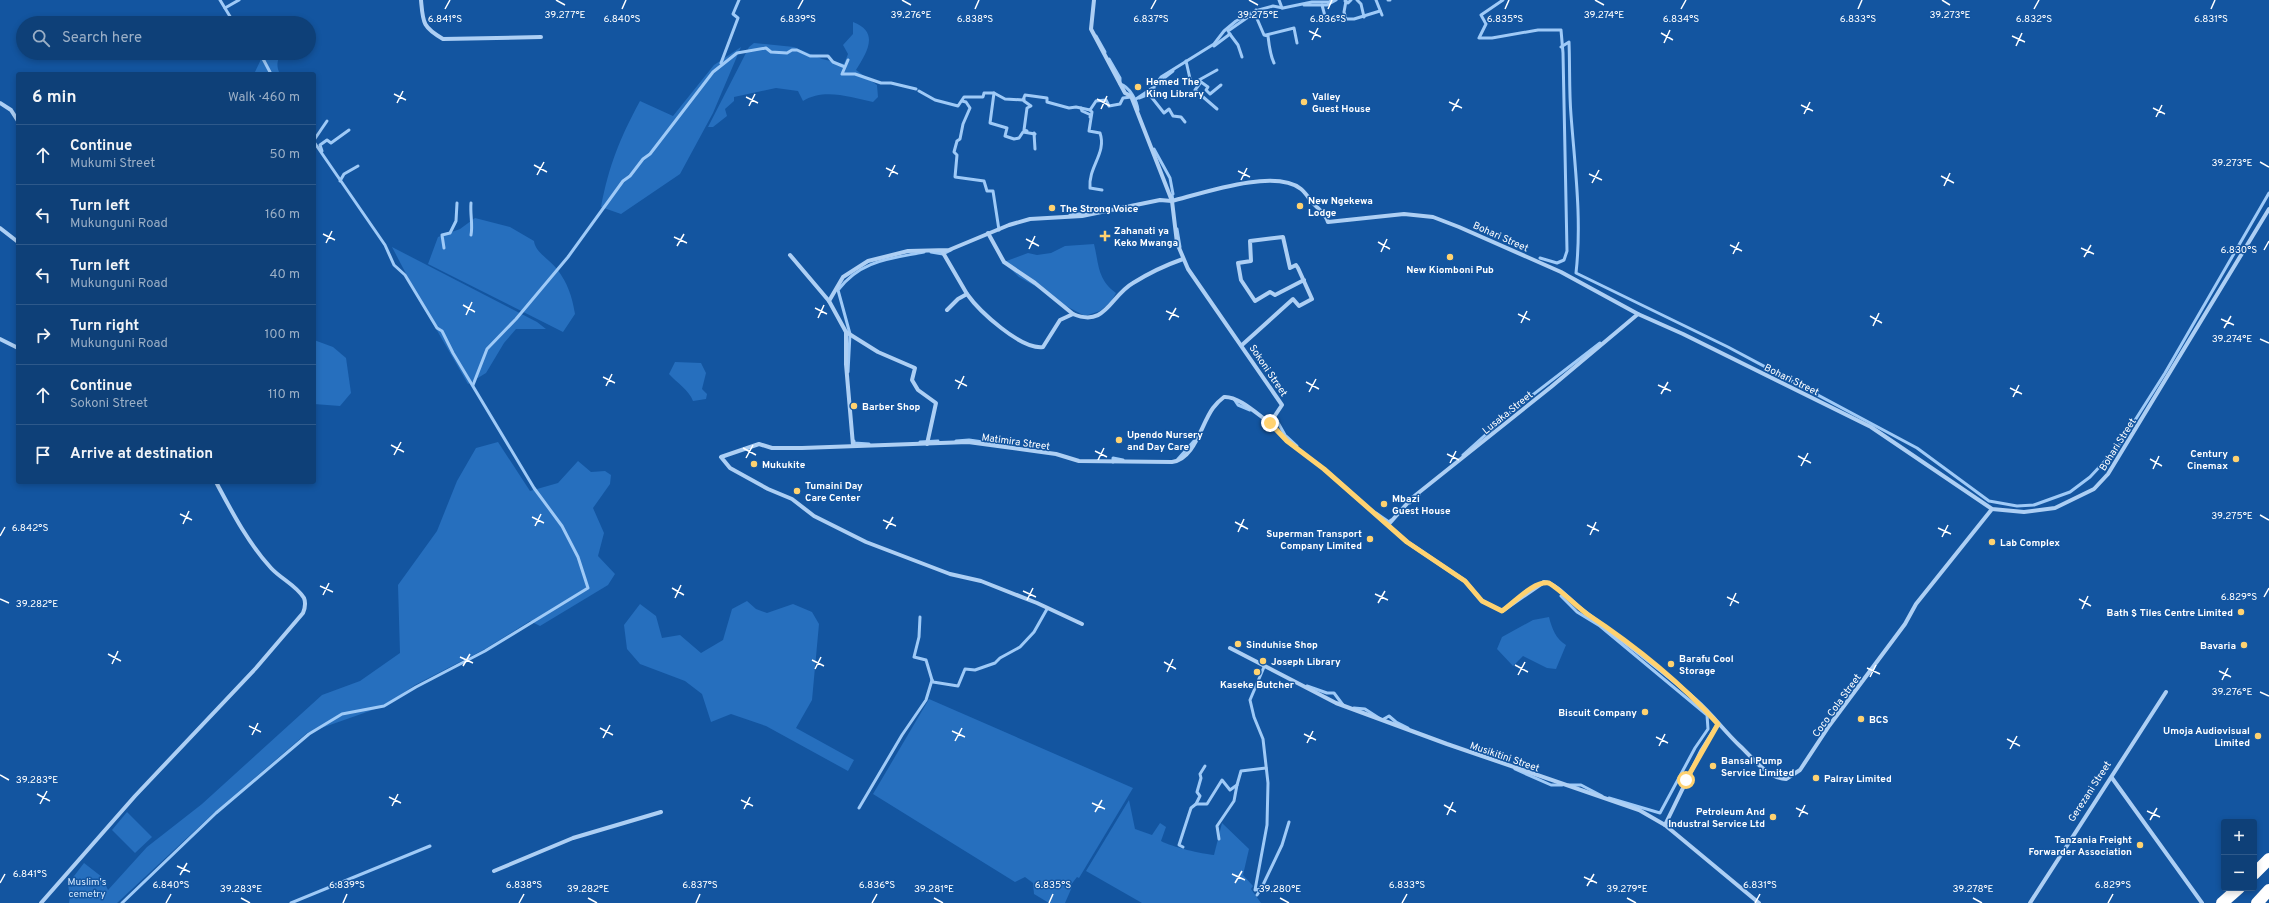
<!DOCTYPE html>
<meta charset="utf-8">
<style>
body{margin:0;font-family:Overpass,sans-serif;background:#1c4b80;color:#f1f3f6}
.controls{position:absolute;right:12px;bottom:12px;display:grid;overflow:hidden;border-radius:4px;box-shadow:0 2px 6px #0003}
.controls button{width:36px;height:36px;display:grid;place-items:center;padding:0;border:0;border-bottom:1px solid #2e598a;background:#0e4078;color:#f1f3f6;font:20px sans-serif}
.stop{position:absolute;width:12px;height:12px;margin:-9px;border:3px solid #ffd270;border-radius:50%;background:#fff}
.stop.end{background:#ffd270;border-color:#fff;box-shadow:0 1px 4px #0008}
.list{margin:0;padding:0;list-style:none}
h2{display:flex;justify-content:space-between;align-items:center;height:52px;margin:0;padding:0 16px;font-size:17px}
h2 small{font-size:13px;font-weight:400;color:#9bafc6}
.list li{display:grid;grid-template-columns:26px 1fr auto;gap:12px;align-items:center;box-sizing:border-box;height:60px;padding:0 16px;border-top:1px solid #2e598a}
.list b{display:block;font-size:15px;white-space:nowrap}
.list p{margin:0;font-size:13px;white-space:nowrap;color:#9bafc6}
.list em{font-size:13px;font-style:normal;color:#9bafc6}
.icon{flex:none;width:22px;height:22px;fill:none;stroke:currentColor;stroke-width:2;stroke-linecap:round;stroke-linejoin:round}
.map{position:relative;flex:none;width:2269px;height:903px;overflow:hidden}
.search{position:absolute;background:#0e4078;box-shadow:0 2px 6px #0003;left:16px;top:16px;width:300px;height:44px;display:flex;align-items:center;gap:10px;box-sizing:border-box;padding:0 14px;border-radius:22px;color:#9bafc6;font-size:15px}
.panel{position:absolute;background:#0e4078;box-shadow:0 2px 6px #0003;left:16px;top:72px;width:300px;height:412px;border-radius:4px}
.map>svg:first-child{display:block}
.green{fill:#266fbe}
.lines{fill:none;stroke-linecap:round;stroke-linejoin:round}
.stream{stroke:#9fcaf7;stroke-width:3}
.street{stroke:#adcff4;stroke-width:4}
.highway{stroke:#fff;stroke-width:12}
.route{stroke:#ffd270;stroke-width:5}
.ticks{fill:none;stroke:#fff;stroke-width:1.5}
.poi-dot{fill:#ffd270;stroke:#1355a0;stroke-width:1.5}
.labels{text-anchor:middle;stroke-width:3;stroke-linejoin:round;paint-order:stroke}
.poi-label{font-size:10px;font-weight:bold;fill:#fff;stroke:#1355a0;text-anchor:start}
.street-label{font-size:10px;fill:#fff;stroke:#1355a0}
.park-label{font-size:10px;fill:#d5e9fe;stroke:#1355a0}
.ticks-label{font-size:10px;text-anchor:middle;fill:#fff;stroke:#1355a0;stroke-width:3;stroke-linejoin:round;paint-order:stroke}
</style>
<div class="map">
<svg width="2269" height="903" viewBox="0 0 2269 903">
<rect width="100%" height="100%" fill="#1355a0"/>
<g class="green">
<path d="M853,22C880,32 867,52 856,70L877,85L878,97L873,102C850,97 824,88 803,101L798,91L776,88L734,97V101L725,109L727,116L713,127H708L749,47L754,43L794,47L822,59L844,64L848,54L843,45L853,34Z"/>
<path d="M741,47L713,113L680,174L621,214L601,207C609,165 620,138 640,101L673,116L714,65Z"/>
<path d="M264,53H281C277,61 276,66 280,74H254Z"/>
<path d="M475,218L510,227L534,241C535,252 550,260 557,269C568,284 572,296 575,314L563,332L428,264L438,237L460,229Z"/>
<path d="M1094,244C1099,264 1097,279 1116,293L1111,302L1100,311L1085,316L1049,297V294L1019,277L1005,264L1001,263L1028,253L1037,255L1051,253L1065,246Z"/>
<polygon points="392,247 537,322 546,329 516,329 504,343 486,373 468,384 424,308"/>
<polygon points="314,340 333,347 346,358 351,393 340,406 314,404"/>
<path d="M675,362L701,363L706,373L702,389L707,394L706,399L693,401C689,390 677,383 669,374Z"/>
<polygon points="498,442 530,491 558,483 578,461 591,472 605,471 611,475 610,484 593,508 604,533 598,556 615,574 608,585 540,626 530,621 485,649 415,685 384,706 307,733 216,811 117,903 69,903 70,897 68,884 84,863 102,877 108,890 147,847 202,804 322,695 360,681 400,653 398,585 437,531 457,481 476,448"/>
<polygon points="747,601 756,609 767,613 793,604 812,612 819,624 812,700 796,728 854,760 848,771 766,726 731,714 711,722 702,694 685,681 640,664 627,649 624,625 640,604 656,616 662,638 680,635 701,653 723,640 732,609"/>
<path d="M1549,617C1552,629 1556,639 1566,645L1556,669L1547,668L1523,656L1513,666L1497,649L1502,637L1533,620Z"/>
<polygon points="929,699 1133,788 1079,878 1077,877 1070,886 1072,887 1065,903 1049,903 1034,894 1033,883 1025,877 1015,882 873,794"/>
<path d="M1129,800L1135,829L1152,835L1160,823L1166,827L1161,841C1172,847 1202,854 1214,855L1222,823L1249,849L1243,875L1253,886L1251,889L1261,903H1142L1086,871Z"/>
<polygon points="127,812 152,837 135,853 112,830"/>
</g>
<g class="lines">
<g class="stream">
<polyline points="220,0 234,23"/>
<polyline points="1279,0 1282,8"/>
<polyline points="1357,0 1361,4 1364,17"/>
<polyline points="1376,0 1382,15"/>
<polyline points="1388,0 1390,0"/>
<polyline points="1503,0 1481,15 1486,24 1479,38 1492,38 1538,30 1561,30 1563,53 1567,251 1564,260 1557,263 1540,258"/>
<polyline points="1345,1 1348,3 1351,0"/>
<polyline points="1346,1 1344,12 1346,19 1354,19 1380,11"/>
<polyline points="1304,5 1327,5 1336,0"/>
<polyline points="1322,5 1326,20 1346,19"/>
<polyline points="225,8 239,0"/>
<path d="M1256,10L1255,14L1264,35L1268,36C1269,45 1271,57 1274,63"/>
<polyline points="1228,31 1251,15"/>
<polyline points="1229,33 1238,45 1242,57"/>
<polyline points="1266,35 1294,28 1297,43"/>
<polyline points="1096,36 1105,52"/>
<polyline points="1214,46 1230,34"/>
<path d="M1561,47L1569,42C1570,66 1569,91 1571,115C1575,168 1582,220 1576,273L1728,347L1917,448L1989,501L2017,506L2034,505L2070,492L2090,477L2118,447L2165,373L2269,193"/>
<polyline points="260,53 271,74"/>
<path d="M1109,59L1120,78V84C1130,87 1137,101 1138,110"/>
<polyline points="1186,61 1191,83 1200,81 1195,82 1198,85 1201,82 1195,90 1217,109"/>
<polyline points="721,63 738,18 733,14 739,0"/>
<polyline points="1199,80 1217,70"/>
<polyline points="1159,82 1173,71"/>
<polyline points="1201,82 1208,87 1206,90 1210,94 1221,85"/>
<polyline points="919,91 935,100 958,106 964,97 983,97 984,93 994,93 1005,99 1023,100 1025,95 1047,98 1047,102 1069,108 1076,107 1090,110 1096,101 1106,100 1109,106 1120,104 1123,98 1131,97"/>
<polyline points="994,93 990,123 1007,128 1005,136 1014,139 1019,138 1023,132 1035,134"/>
<polyline points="1149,94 1164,113 1169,109 1173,116 1181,117 1185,122"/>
<polyline points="1139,98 1149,94 1154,88"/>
<polyline points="1024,99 1024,101 1031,106 1027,108 1024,130 1027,131"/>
<polyline points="1136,99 1154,87 1161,77 1214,44 1224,31 1236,21 1255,11 1273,6 1283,8 1312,2 1329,2 1333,0"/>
<polyline points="962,101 966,102 970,108 963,124 960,139 957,141 954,152 957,155 955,177 984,181 987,191 993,191 999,230"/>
<polyline points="1081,108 1082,111 1091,115 1090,117"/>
<path d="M1090,110L1092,112L1089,131L1100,133C1107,153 1088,167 1090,188L1102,190"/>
<polyline points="1034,133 1035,149"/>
<polyline points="314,140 327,121"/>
<polyline points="1154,149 1170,178 1173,194"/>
<polyline points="322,151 320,145 327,140 331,143 349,130"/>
<polyline points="340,181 344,174 358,166"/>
<polyline points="1172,195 1173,201"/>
<polyline points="1070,215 1089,213"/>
<polyline points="1177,229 1180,247"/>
<path d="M471,235C473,224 470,215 471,203"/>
<polyline points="444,248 442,235 450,233 456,221 457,203"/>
<polyline points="931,252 943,254 951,250"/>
<path d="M848,372L850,334L838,290C861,260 889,259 924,252"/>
<polyline points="473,385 487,349 516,319 568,257 623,181 630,176 643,159 650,154 713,72 737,53 766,48 771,52 787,53 792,50 797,50 810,56 828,56 833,62 845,67 848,60 842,74 855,74 881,83 891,83 916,89"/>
<polyline points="1234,399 1238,405 1250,410"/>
<polyline points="1276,419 1285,435 1297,446"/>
<polyline points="854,441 854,443 869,444"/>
<polyline points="956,441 969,440 1011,446"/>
<polyline points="920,442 938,441"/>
<polyline points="1463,455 1512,411 1600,343"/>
<polyline points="1178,459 1194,441"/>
<polyline points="1113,462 1113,458 1123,460"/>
<polyline points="1410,503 1419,495"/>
<polyline points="1376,513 1389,522 1391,520"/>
<polyline points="1561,596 1577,612 1600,626 1707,715 1708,729 1695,748 1660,813 1609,798"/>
<polyline points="932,680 933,682 958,686 965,669 975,670 995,663 1000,658 1020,647 1034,632 1047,609"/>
<polyline points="1307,686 1327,693 1334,693 1343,705"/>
<polyline points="1354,708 1365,709 1382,720 1389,716 1396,722 1408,728"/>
<polyline points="1515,769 1551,785 1562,785"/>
<polyline points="1568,785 1581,785 1602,796"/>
<polyline points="1196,804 1200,796 1197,792 1201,778 1200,774 1205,766"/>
<polyline points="859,808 902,735 926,700 932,680 926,660 914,657 919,637 920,617"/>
<polyline points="1219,839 1217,826 1234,801 1237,785"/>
<polyline points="1183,847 1179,845 1191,808 1196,804 1207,804 1222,780 1230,790 1237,785 1241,771 1266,768"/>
<polyline points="1261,889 1282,845 1289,822"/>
<polyline points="1257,895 1261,889 1255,890 1267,825 1268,783 1263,739 1254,717 1250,700 1264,667"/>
<polyline points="122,903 216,813 309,734 342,714 384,706 416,687 485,651 588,588 578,557 562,526 534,488 453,353 442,331 437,328 405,275 394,265 385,245 314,142"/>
<polyline points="291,903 430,846"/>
</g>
<g class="street">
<path d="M421,0C423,22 422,27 443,39L541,37"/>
<path d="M1094,0L1091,29L1125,93L1131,96L1172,201L1177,243L1188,269L1282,405L1270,423L1287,441L1324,469L1407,542L1465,581L1482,601L1502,611L1544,582C1558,584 1569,600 1580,608C1619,638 1659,667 1696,700C1712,714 1725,732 1740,746C1753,758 1767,778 1786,779L1800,770L1829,726L1905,624L1916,604L1992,509"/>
<polyline points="0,103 11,110 18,121"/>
<polyline points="0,228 18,242"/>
<polyline points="988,233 1004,262 1035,283 1073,314"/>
<polyline points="942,251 967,294"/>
<polyline points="790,255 829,301 846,332 846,364 853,445"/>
<path d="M829,301L843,277L868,261L908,251L949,250L1009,225L1030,219L1082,216L1160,200L1172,201C1203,193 1275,168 1301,189C1306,193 1309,199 1313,203C1319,210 1325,213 1328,222L1404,214L1433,217L1459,227L1561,272L1638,314L1683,334L1871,427L1992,509L2024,512L2055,508L2094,489L2108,474L2269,209"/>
<path d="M947,310L958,299L967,294C979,311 1021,350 1043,347L1060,320L1073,314C1106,328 1110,296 1133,283C1149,273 1166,265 1183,259"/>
<polyline points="846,332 878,352 915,368 912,380 918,390 936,403 927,444"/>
<polyline points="0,339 18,348"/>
<polyline points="1242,345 1293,299 1299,306 1312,299 1298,268 1296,265 1290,268 1283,237 1250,241 1251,261 1238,263 1241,280 1255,301 1270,292 1275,295 1304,280"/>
<polyline points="1388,525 1412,498 1551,387 1638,314"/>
<path d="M1082,624L1037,603L981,581L950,574L866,542L814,516L792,499L768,489L730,468L721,457L759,444L772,448H802L968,442L1056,454L1079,461L1172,462C1195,459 1201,424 1213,408C1216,404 1220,400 1224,397C1239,396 1258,415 1270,423"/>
<polyline points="1230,648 1336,703 1447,744 1639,810 1665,825 1759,903"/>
<polyline points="2112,778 2202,903"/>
<polyline points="1665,825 1701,751 1718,724"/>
<polyline points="494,871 573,838 661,812"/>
<path d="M41,903L135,796L256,668L303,613C305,608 306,603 304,598C296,585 281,579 271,568C248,543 232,512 216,482"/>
<polyline points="2030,903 2166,692"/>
</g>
<g class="highway">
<polyline points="2254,874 2269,859"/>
<polyline points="2222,903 2239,888"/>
<polyline points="2257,903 2269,890"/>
</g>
</g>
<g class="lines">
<path class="route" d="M1270,423L1287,441L1324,469L1407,542L1465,581L1482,601L1502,611C1515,602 1533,581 1549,583C1563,592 1574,604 1587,614C1634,645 1680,682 1718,724L1686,780"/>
</g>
<path class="ticks" d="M556,0L565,5M902,0L911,5M1249,0L1258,5M1595,0L1604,5M1942,0L1950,5M445,9L450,0M622,9L626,0M798,9L803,0M975,9L979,0M1151,9L1156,0M1328,9L1332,0M1505,9L1509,0M1681,9L1686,0M1858,9L1862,0M2034,9L2039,0M2211,9L2215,0M1309,31L1321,37M1661,33L1673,40M2012,36L2025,42M1312,40L1318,28M1664,43L1670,30M2016,46L2022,33M394,94L406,100M746,97L758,103M1097,99L1110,106M1449,102L1462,108M397,103L403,91M1801,105L1813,111M749,106L755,94M2153,108L2165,114M1101,109L1107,96M1452,111L1459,99M1804,114L1810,102M2156,117L2162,105M2260,162L2269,167M534,165L547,172M886,168L898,174M1238,171L1250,177M1589,174L1602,180M537,175L544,162M1941,176L1954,183M889,177L895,165M1241,180L1247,168M1592,183L1599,170M1944,186L1950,173M323,234L335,240M674,237L687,243M1026,239L1039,246M1378,242L1390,249M326,243L332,231M1730,245L1742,251M677,246L684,234M2081,248L2094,254M1029,249L1035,236M2264,250L2269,241M1381,252L1387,239M1733,254L1739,242M2084,257L2091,245M463,305L475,312M815,308L827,314M1166,311L1179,317M1518,314L1530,320M466,315L472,302M1870,316L1882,323M818,318L824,305M2221,319L2234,325M1169,320L1176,308M1521,323L1527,311M1873,326L1879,313M2224,328L2231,316M2260,339L2269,343M603,377L615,383M955,380L967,386M1306,382L1319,389M1658,385L1671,391M606,386L612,374M2010,388L2022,394M958,389L964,376M1309,392L1316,379M1661,394L1668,382M2013,397L2019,385M391,445L404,452M743,448L756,455M1095,451L1107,457M1447,454L1459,460M394,455L401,442M1798,456L1811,463M746,458L753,445M2150,459L2162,466M1098,460L1104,448M1450,463L1456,451M1801,466L1808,453M2153,469L2159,456M180,514L192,520M2260,515L2269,520M532,517L544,523M883,520L896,526M1235,522L1248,529M183,524L189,511M1587,525L1599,531M535,526L541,514M1938,528L1951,534M886,529L893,517M1238,532L1244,519M1590,535L1596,522M0,536L5,527M1942,537L1948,525M320,586L333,592M672,588L684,595M1023,591L1036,597M1375,594L1388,600M323,595L329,583M1727,597L1739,603M2264,597L2269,588M675,598L681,585M0,599L9,603M2079,599L2091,606M1027,600L1033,588M1378,603L1385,591M1730,606L1736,593M2082,609L2088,596M108,654L121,661M460,657L473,663M812,660L824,666M1164,662L1176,669M112,664L118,651M1515,665L1528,672M463,666L470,654M1867,668L1880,674M815,669L821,657M2219,671L2231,677M1167,672L1173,659M1518,675L1525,662M1870,677L1876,665M2222,680L2228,668M2260,692L2269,696M249,726L261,732M600,728L613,735M952,731L965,737M1304,734L1316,740M252,735L258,723M1656,737L1668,743M603,738L610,725M2007,739L2020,746M955,741L962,728M1307,743L1313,731M1659,746L1665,734M2010,749L2017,736M0,775L9,780M37,794L50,801M389,797L401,803M741,800L753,806M1092,803L1105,809M40,804L47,791M1444,805L1456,812M392,806L398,794M1796,808L1808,814M744,809L750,797M2147,811L2160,817M1095,812L1102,800M1447,815L1453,802M1799,817L1805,805M2150,820L2157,808M177,866L190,872M1232,874L1245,880M180,875L187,863M1584,877L1597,883M0,883L5,874M1235,883L1242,871M1587,886L1594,874M241,898L250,903M588,898L597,903M934,898L943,903M1280,898L1289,903M1627,898L1636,903M1973,898L1982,903M166,903L171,894M343,903L347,894M519,903L524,894M696,903L700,894M872,903L877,894M1049,903L1053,894M1402,903L1407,894M1755,903L1760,894M2108,903L2113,894"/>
<g class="poi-dot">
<circle cx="1138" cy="87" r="4"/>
<circle cx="1304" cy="102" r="4"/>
<circle cx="1300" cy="206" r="4"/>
<circle cx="1052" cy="208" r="4"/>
<path d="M1103 230h4v4h4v4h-4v4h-4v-4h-4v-4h4z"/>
<circle cx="1450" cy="257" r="4"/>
<circle cx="854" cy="406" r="4"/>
<circle cx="1119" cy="440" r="4"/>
<circle cx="2236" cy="459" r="4"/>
<circle cx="754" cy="464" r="4"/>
<circle cx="797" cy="491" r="4"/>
<circle cx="1384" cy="504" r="4"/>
<circle cx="1370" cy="539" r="4"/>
<circle cx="1992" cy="542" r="4"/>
<circle cx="2241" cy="612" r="4"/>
<circle cx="1238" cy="644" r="4"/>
<circle cx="2244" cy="645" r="4"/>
<circle cx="1263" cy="661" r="4"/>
<circle cx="1671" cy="664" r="4"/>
<circle cx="1257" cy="672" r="4"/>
<circle cx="1645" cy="712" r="4"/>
<circle cx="1861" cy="719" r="4"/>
<circle cx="2258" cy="736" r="4"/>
<circle cx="1713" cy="766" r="4"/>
<circle cx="1816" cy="778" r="4"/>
<circle cx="1773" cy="817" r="4"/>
<circle cx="2140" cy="845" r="4"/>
</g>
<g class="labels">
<g class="poi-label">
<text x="1146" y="85">Hemed The<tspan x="1146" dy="12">King Library</tspan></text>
<text x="1312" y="100">Valley<tspan x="1312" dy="12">Guest House</tspan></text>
<text x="1308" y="204">New Ngekewa<tspan x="1308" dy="12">Lodge</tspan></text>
<text x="1060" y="212">The Strong Voice</text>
<text x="1114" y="234">Zahanati ya<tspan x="1114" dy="12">Keko Mwanga</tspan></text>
<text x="1450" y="273" text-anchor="middle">New Kiomboni Pub</text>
<text x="862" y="410">Barber Shop</text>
<text x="1127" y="438">Upendo Nursery<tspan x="1127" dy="12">and Day Care</tspan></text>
<text x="2228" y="457" text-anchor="end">Century<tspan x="2228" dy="12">Cinemax</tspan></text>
<text x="762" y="468">Mukukite</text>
<text x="805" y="489">Tumaini Day<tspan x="805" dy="12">Care Center</tspan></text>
<text x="1392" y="502">Mbazi<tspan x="1392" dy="12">Guest House</tspan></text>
<text x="1362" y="537" text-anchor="end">Superman Transport<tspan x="1362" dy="12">Company Limited</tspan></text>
<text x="2000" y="546">Lab Complex</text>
<text x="2233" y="616" text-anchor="end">Bath $ Tiles Centre Limited</text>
<text x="1246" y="648">Sinduhise Shop</text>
<text x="2236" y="649" text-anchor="end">Bavaria</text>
<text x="1679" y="662">Barafu Cool<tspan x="1679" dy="12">Storage</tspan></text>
<text x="1271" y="665">Joseph Library</text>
<text x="1257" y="688" text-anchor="middle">Kaseke Butcher</text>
<text x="1637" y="716" text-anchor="end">Biscuit Company</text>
<text x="1869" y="723">BCS</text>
<text x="2250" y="734" text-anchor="end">Umoja Audiovisual<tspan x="2250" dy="12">Limited</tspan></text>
<text x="1721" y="764">Bansal Pump<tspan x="1721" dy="12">Service Limited</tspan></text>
<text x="1824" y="782">Palray Limited</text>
<text x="1765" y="815" text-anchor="end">Petroleum And<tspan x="1765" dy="12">Industral Service Ltd</tspan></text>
<text x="2132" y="843" text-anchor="end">Tanzania Freight<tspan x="2132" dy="12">Forwarder Association</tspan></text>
</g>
<g class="street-label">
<text transform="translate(1501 236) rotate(24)" y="4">Bohari Street</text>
<text transform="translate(1269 370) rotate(56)" y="4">Sokoni Street</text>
<text transform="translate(1792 379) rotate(26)" y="4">Bohari Street</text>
<text transform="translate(1507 412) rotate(-39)" y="4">Lusaka Street</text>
<text transform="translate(1016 441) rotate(8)" y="4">Matimira Street</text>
<text transform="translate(2117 444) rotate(-58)" y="4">Bohari Street</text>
<text transform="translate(1836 705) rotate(-54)" y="4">Coco Cola Street</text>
<text transform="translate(1505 756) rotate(19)" y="4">Musikitini Street</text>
<text transform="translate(2089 791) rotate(-57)" y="4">Gerezani Street</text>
</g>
<g class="park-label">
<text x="87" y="885">Muslim's<tspan x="87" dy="12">cemetry</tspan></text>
</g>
</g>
<g class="ticks-label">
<text x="1950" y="18">39.273°E</text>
<text x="565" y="18">39.277°E</text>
<text x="911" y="18">39.276°E</text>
<text x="1258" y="18">39.275°E</text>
<text x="1604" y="18">39.274°E</text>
<text x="445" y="22">6.841°S</text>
<text x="622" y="22">6.840°S</text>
<text x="798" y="22">6.839°S</text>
<text x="975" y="22">6.838°S</text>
<text x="1151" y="22">6.837°S</text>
<text x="1328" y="22">6.836°S</text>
<text x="1505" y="22">6.835°S</text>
<text x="1681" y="22">6.834°S</text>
<text x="1858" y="22">6.833°S</text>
<text x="2034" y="22">6.832°S</text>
<text x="2211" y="22">6.831°S</text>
<text x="2232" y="166">39.273°E</text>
<text x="2239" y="253">6.830°S</text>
<text x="2232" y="342">39.274°E</text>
<text x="2232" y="519">39.275°E</text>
<text x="30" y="531">6.842°S</text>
<text x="2239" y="600">6.829°S</text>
<text x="37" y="607">39.282°E</text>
<text x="2232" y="695">39.276°E</text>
<text x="37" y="783">39.283°E</text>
<text x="30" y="877">6.841°S</text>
<text x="171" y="888">6.840°S</text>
<text x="347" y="888">6.839°S</text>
<text x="524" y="888">6.838°S</text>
<text x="700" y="888">6.837°S</text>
<text x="877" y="888">6.836°S</text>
<text x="1053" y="888">6.835°S</text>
<text x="1407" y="888">6.833°S</text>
<text x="1760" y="888">6.831°S</text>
<text x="2113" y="888">6.829°S</text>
<text x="241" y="892">39.283°E</text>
<text x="588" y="892">39.282°E</text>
<text x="1280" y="892">39.280°E</text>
<text x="934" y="892">39.281°E</text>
<text x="1627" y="892">39.279°E</text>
<text x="1973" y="892">39.278°E</text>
</g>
</svg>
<div class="controls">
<button>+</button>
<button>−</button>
</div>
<div class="stop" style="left:1686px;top:780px"></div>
<div class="stop end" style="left:1270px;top:423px"></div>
<div class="search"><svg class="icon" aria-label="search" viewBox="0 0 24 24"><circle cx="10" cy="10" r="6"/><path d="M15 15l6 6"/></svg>Search here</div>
<section class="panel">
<h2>6 min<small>Walk · 460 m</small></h2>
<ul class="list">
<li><svg class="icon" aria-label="ahead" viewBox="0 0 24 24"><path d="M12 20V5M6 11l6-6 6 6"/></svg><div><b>Continue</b><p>Mukumi Street</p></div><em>50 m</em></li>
<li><svg class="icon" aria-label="left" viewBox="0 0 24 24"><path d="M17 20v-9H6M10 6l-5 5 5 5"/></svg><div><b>Turn left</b><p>Mukunguni Road</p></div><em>160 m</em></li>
<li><svg class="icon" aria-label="left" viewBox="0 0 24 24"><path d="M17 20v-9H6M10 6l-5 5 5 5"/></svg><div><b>Turn left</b><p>Mukunguni Road</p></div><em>40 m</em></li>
<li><svg class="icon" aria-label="right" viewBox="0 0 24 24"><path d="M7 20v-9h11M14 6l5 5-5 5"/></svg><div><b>Turn right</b><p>Mukunguni Road</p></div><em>100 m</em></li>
<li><svg class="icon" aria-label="ahead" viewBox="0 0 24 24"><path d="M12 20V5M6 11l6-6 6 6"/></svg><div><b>Continue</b><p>Sokoni Street</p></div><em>110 m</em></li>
<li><svg class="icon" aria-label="arrive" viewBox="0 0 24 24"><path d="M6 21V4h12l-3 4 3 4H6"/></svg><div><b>Arrive at destination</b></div></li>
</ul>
</section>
</div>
